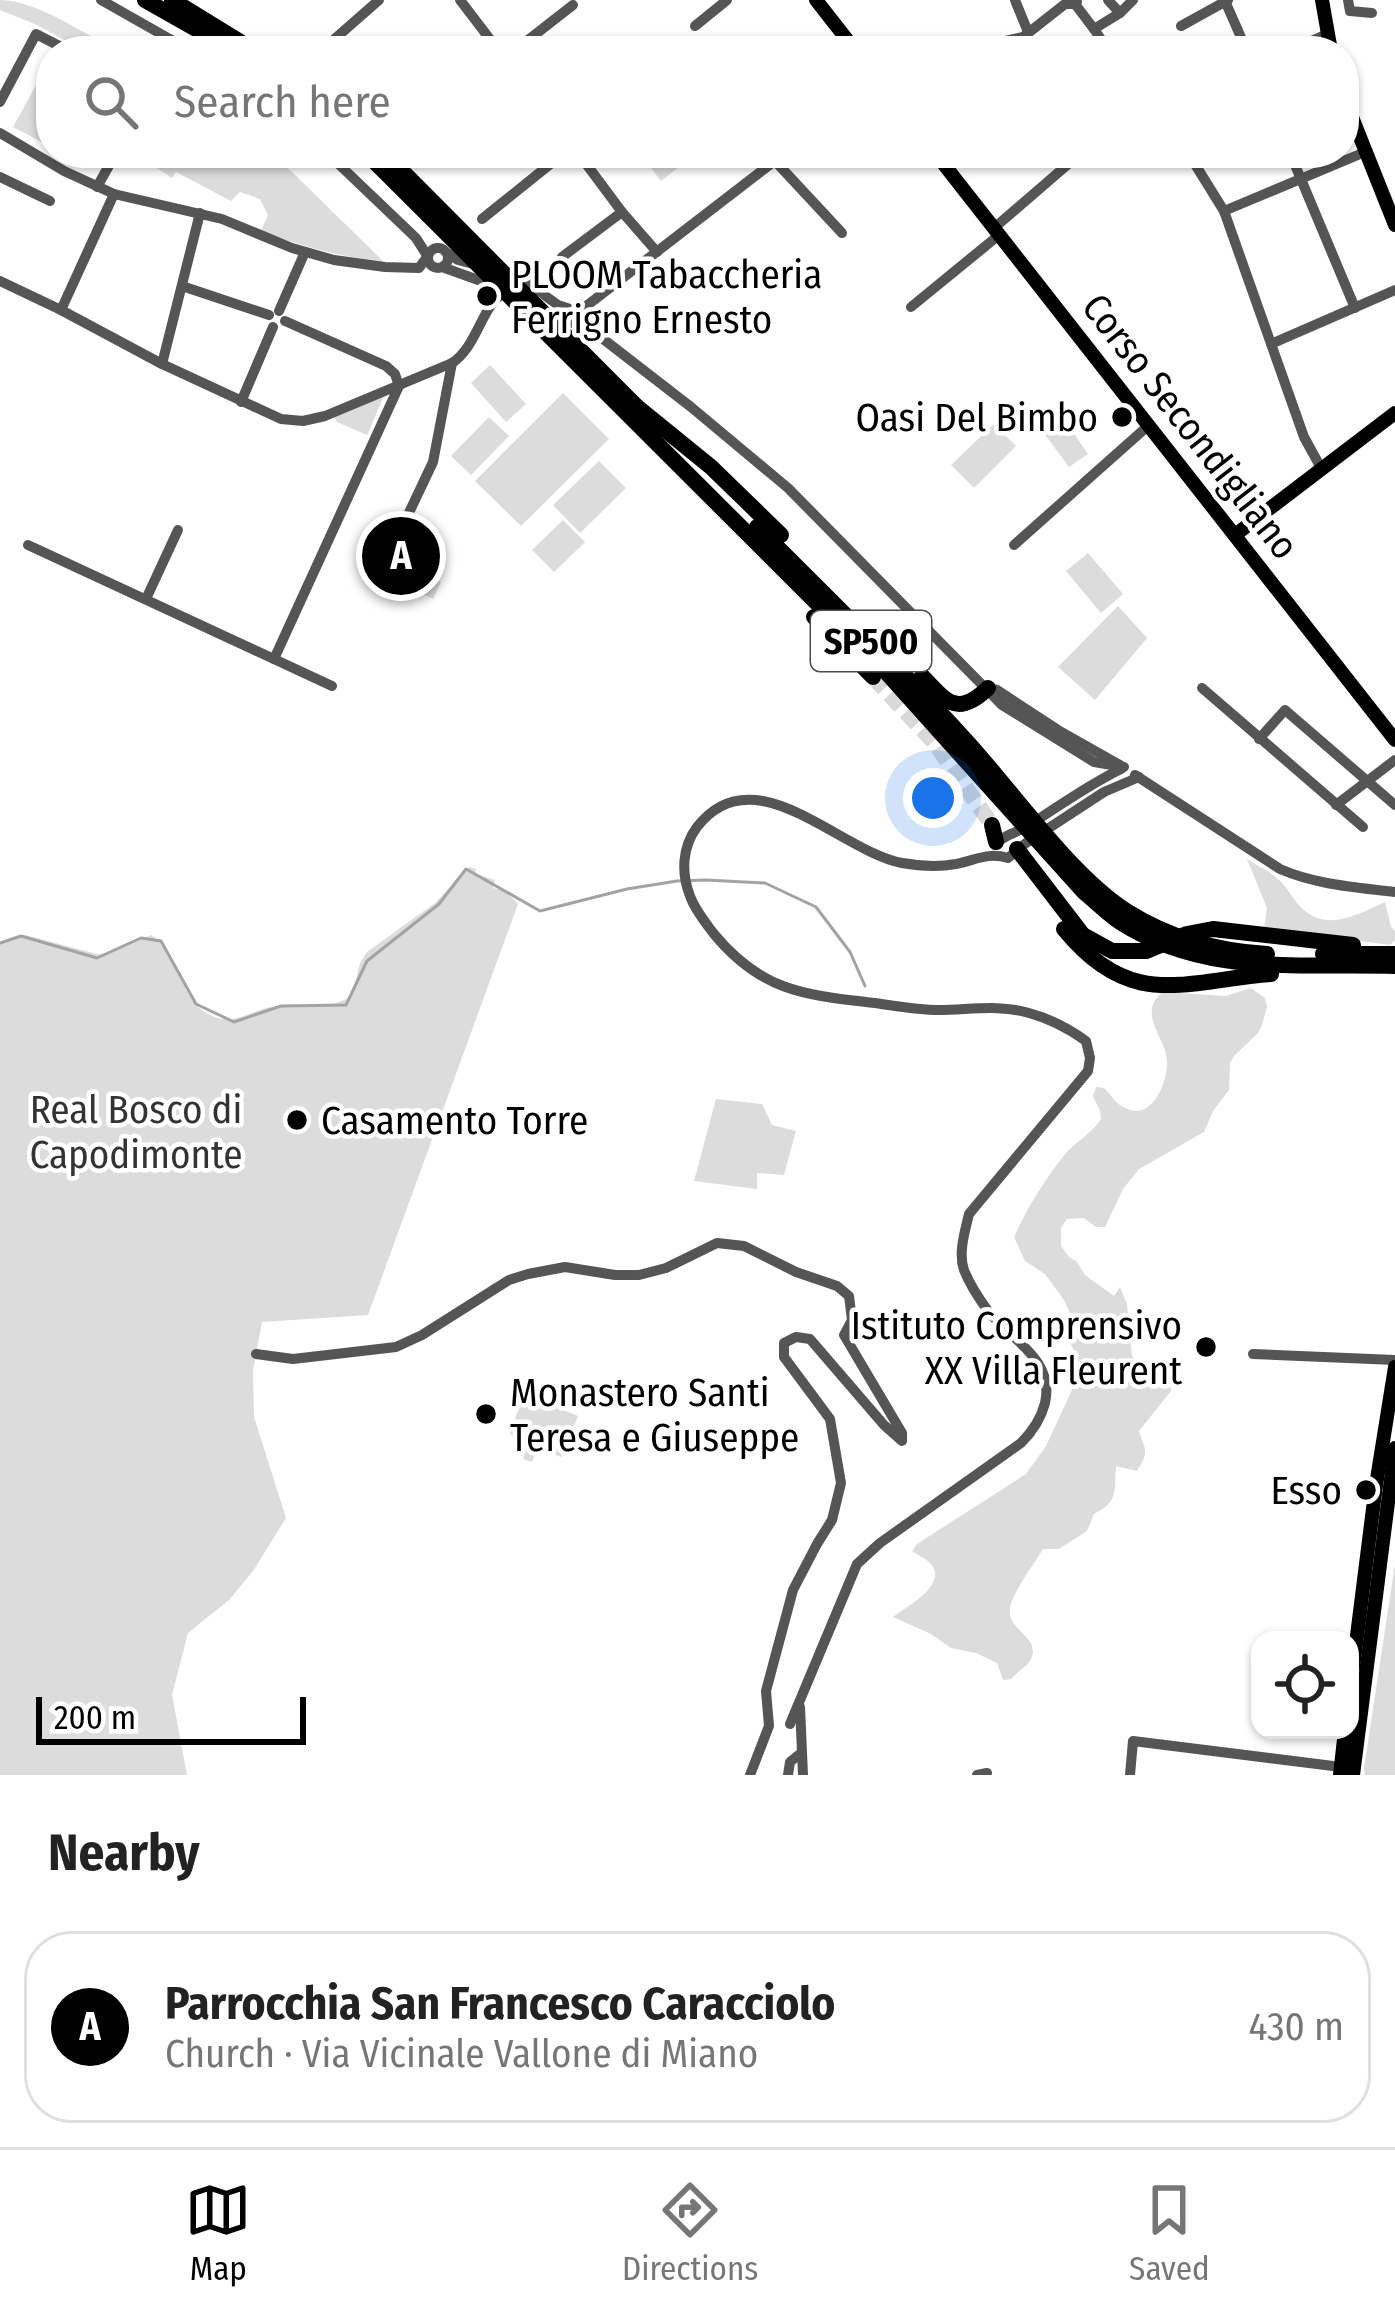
<!DOCTYPE html>
<meta charset="utf-8">
<style>
body{margin:0;font-family:"Fira Sans Condensed",sans-serif;background:#f6f6f6;color:#222}
.controls{position:absolute;right:36px;bottom:36px;display:grid;overflow:hidden;border-radius:24px;box-shadow:0 3px 9px #0004}
.controls button{width:108px;height:108px;display:grid;place-items:center;padding:0;border:0;border-bottom:3px solid #e0e0e0;background:#fff;color:#222;font:60px sans-serif}
.scale{position:absolute;left:36px;bottom:30px;width:270px;box-sizing:border-box;padding-left:12px;border:6px solid #000;border-top:0;font-size:33px;line-height:42px;white-space:nowrap;color:#000;-webkit-text-stroke:9px #fff;paint-order:stroke}
.you{position:absolute;left:933px;top:798px;width:42px;height:42px;margin:-30px;border:9px solid #fff;border-radius:50%;background:#1a73e8;box-shadow:0 0 0 18px #1a73e833}
.badge{display:grid;place-items:center;width:78px;height:78px;border-radius:50%;background:#000;color:#fff;font-size:39px;font-weight:700}
.pin{position:absolute;translate:-50% -50%;border:6px solid #fff;box-shadow:0 3px 12px #0006}
.list{margin:0;padding:0;list-style:none}
h2{display:flex;justify-content:space-between;align-items:center;height:156px;margin:0;padding:0 48px;font-size:51px}
h2 small{font-size:39px;font-weight:400;color:#767676}
.list li{display:grid;grid-template-columns:78px 1fr auto;gap:36px;align-items:center;box-sizing:border-box;height:192px;margin:0 24px 24px;padding:0 24px;border:3px solid #e0e0e0;border-radius:48px}
.list b{display:block;font-size:45px;white-space:nowrap}
.list p{margin:0;font-size:39px;white-space:nowrap;color:#767676}
.list em{font-size:39px;font-style:normal;color:#767676}
.icon{flex:none;width:66px;height:66px;fill:none;stroke:currentColor;stroke-width:2;stroke-linecap:round;stroke-linejoin:round}
.map{position:relative;flex:none;width:1395px;height:1775px;overflow:hidden}
.search{position:absolute;background:#fff;box-shadow:0 3px 9px #0004;left:36px;right:36px;top:36px;height:132px;display:flex;align-items:center;gap:30px;box-sizing:border-box;padding:0 42px;border-radius:48px;color:#767676;font-size:45px}
.sheet{height:372px;background:#fff}
nav{display:flex;justify-content:space-around;align-items:center;box-sizing:border-box;height:168px;border-top:3px solid #e0e0e0;background:#fff;font-size:33px;color:#767676}
nav a{display:grid;justify-items:center;gap:6px}
nav .on{color:#000}
.map>svg:first-child{display:block}
.green{fill:#dcdcdc}
.lines{fill:none;stroke-linecap:round;stroke-linejoin:round}
.stream{stroke:#a3a3a3;stroke-width:3}
.highway-tunnel{stroke:#d9d9d9;stroke-width:16;stroke-dasharray:16 8;stroke-linecap:butt}
.minor{stroke:#555;stroke-width:10}
.major{stroke:#000;stroke-width:14}
.highway{stroke:#000;stroke-width:16}
.poi-dot{fill:#000;stroke:#fff;stroke-width:4.5}
.labels{text-anchor:middle;stroke-width:9;stroke-linejoin:round;paint-order:stroke}
.shield{fill:#fff;stroke:#4c4c4c;stroke-width:3}
.shield-label{font-size:36px;font-weight:bold;fill:#000}
.poi-label{font-size:39px;fill:#000;stroke:#fff;text-anchor:start}
.street-label{font-size:39px;fill:#000;stroke:#fff}
.park-label{font-size:39px;fill:#333;stroke:#fff}
</style>
<div class="map">
<svg width="1395" height="1775" viewBox="0 0 1395 1775">
<rect width="100%" height="100%" fill="#fff"/>
<g class="green">
<path d="M0,0C36,0 85,34 117,51H84L37,25L0,10Z"/>
<polygon points="47,65 51,67 51,147 13,127"/>
<path d="M134,153H269L291,171L383,261C339,257 301,246 261,231L268,215L260,199L240,192L231,201L176,172L172,178Z"/>
<polygon points="654,153 697,153 661,181 645,160"/>
<polygon points="490,365 526,404 506,422 471,383"/>
<polygon points="563,393 609,439 521,526 475,481"/>
<polygon points="384,396 367,435 337,422 334,417"/>
<polygon points="489,417 509,436 471,475 451,456"/>
<polygon points="1063,418 1088,454 1069,467 1043,432"/>
<polygon points="994,424 1016,446 974,488 951,465"/>
<polygon points="599,461 626,488 580,533 553,505"/>
<polygon points="563,520 585,542 554,572 532,550"/>
<polygon points="1088,553 1123,594 1101,613 1066,571"/>
<polygon points="392,559 441,582 433,599 384,576"/>
<polygon points="1118,606 1147,638 1095,700 1058,667"/>
<path d="M1247,859C1258,866 1270,871 1279,880C1289,889 1294,902 1304,910C1328,932 1361,913 1385,902L1391,927L1395,931V940L1390,945L1264,928L1267,908Z"/>
<path d="M469,867L476,869V874L495,880L493,888L506,891L518,904L368,1315L262,1322L253,1371L254,1417L286,1518L253,1571L229,1600L188,1633L172,1695L187,1775H0V943L25,935L97,954L109,953L151,935C183,954 178,1012 223,1019C242,1021 259,1007 278,1006C305,1005 328,1010 352,996L360,963L367,952L435,903Z"/>
<path d="M1251,988L1265,998L1267,1007L1262,1025L1258,1033L1234,1056L1230,1063L1229,1090L1213,1111L1204,1132L1139,1169L1123,1189L1105,1227H1096L1084,1218L1067,1219L1061,1228V1246L1069,1257L1077,1262L1085,1275L1114,1296L1120,1287L1127,1304L1132,1356L1137,1364L1144,1368L1162,1367L1168,1373L1171,1391L1139,1431C1145,1451 1150,1450 1137,1471L1116,1466C1114,1492 1119,1501 1094,1514L1087,1531L1059,1549H1043C1035,1563 1011,1594 1010,1609C1007,1631 1041,1636 1031,1659C1027,1667 1017,1672 1011,1679L1003,1680L997,1663L976,1653L951,1648L931,1634L893,1617C906,1607 950,1584 930,1563C925,1558 918,1555 912,1551L917,1544L1026,1474L1046,1446L1078,1377L1076,1355L1069,1340L1071,1315L1064,1300L1045,1274L1025,1261L1014,1237C1027,1208 1046,1178 1066,1153C1077,1141 1091,1134 1101,1119L1100,1111L1093,1096L1096,1087L1104,1088C1111,1095 1116,1104 1125,1108C1152,1122 1168,1082 1167,1061C1166,1044 1154,1032 1152,1016C1151,1005 1154,999 1163,992L1225,996Z"/>
<polygon points="716,1099 762,1104 772,1125 796,1131 784,1175 757,1173 757,1189 694,1181"/>
<polygon points="524,1394 578,1416 561,1457 538,1447 532,1462 523,1459 529,1443 512,1436 510,1433"/>
<polygon points="1395,1564 1395,1775 1365,1775 1364,1768"/>
</g>
<g class="lines">
<polyline class="stream" points="0,943 21,936 97,958 141,938 161,941 196,1004 234,1022 281,1006 346,1005 367,961 439,904 466,869 540,911 627,889 677,881 706,880 765,883 816,907 850,952 865,986"/>
<polyline class="highway-tunnel" points="873,677 934,742 992,825"/>
<g class="minor">
<polyline points="101,0 191,51"/>
<polyline points="460,0 499,51"/>
<polyline points="1015,0 1028,32"/>
<polyline points="1348,0 1350,11 1372,13"/>
<polyline points="1225,1 1247,51"/>
<polyline points="1077,2 1075,4 1094,29 1120,13 1108,0"/>
<polyline points="1120,13 1133,0"/>
<polyline points="695,26 727,0"/>
<polyline points="1181,26 1228,0"/>
<polyline points="1094,29 1109,51"/>
<polyline points="996,43 1023,37 1065,4 1075,4"/>
<polyline points="322,50 379,0"/>
<polyline points="514,51 573,5"/>
<polyline points="1289,51 1327,34"/>
<polyline points="0,102 36,34 69,51"/>
<polyline points="0,133 64,171 114,194 222,219 292,248 334,260 385,267 419,268 427,257"/>
<polyline points="327,153 416,238 428,257"/>
<polyline points="578,153 622,212 657,252"/>
<polyline points="1188,153 1224,211 1304,437 1321,468"/>
<polyline points="1290,153 1355,308"/>
<polyline points="775,161 842,233"/>
<polyline points="0,177 50,201"/>
<polyline points="97,187 116,153"/>
<polyline points="1224,211 1365,152"/>
<polyline points="482,219 564,153"/>
<polyline points="994,228 1081,153"/>
<circle cx="438" cy="258" r="10"/>
<polyline points="447,253 458,260 477,265"/>
<polyline points="562,257 622,212"/>
<polyline points="442,267 495,286"/>
<polyline points="507,272 524,280 540,292"/>
<path d="M0,281L61,310L162,364L281,419L303,421L325,416L452,363C478,346 482,303 505,293"/>
<polyline points="182,286 269,315"/>
<polyline points="544,295 558,305 576,311 598,335 691,407 788,488 1002,705 1094,762 1124,767"/>
<polyline points="911,307 999,235"/>
<polyline points="574,309 585,307 785,153"/>
<polyline points="61,310 114,194"/>
<polyline points="279,311 305,252"/>
<polyline points="546,315 562,318 590,331"/>
<polyline points="285,321 386,366 395,374 399,386"/>
<polyline points="1271,344 1395,290"/>
<polyline points="162,364 200,213"/>
<polyline points="241,402 273,327"/>
<polyline points="28,545 332,686"/>
<polyline points="1014,545 1149,425"/>
<polyline points="380,574 433,462 452,363"/>
<polyline points="146,599 178,530"/>
<polyline points="274,659 399,386"/>
<polyline points="988,688 997,690 1058,730 1120,765"/>
<polyline points="1202,688 1363,827"/>
<polyline points="1259,739 1285,710 1395,805"/>
<path d="M1135,775L1280,869C1317,885 1355,887 1395,892"/>
<polyline points="1336,805 1395,760"/>
<path d="M995,845C1003,835 1016,833 1028,826C1059,806 1088,785 1121,769"/>
<polyline points="256,1354 293,1359 396,1347 422,1335 509,1280 528,1274 565,1267 615,1275 639,1275 666,1268 717,1243 744,1246 796,1272 837,1286 849,1296 852,1320 844,1335 902,1433 902,1441 884,1425 810,1339 796,1337 784,1343 784,1357 830,1419 841,1483 832,1520 817,1544 793,1590 766,1691 769,1726 750,1775"/>
<polyline points="1253,1354 1395,1360"/>
<polyline points="800,1707 803,1775"/>
<path d="M790,1724L857,1564L880,1543L1021,1443C1033,1431 1041,1419 1045,1403C1055,1359 1011,1340 988,1311C980,1300 969,1283 964,1270C958,1253 965,1231 969,1214L1088,1071L1090,1058L1086,1041C1068,1028 1051,1019 1029,1013C999,1004 969,1010 939,1010C918,1010 896,1006 875,1003C805,995 762,992 714,934C705,922 695,910 690,896C681,873 682,847 697,827C754,753 839,851 902,863C919,866 939,867 956,864C976,860 988,852 1008,858L1026,843L1104,792L1139,777"/>
<polyline points="788,1775 790,1762 801,1753"/>
<polyline points="977,1775 987,1773"/>
<polyline points="1130,1775 1133,1741 1341,1767"/>
</g>
<g class="major">
<polyline points="816,0 856,51"/>
<polyline points="1322,0 1331,51"/>
<polyline points="1344,97 1395,225"/>
<polyline points="935,153 1395,740"/>
<polyline points="1235,535 1395,413"/>
<polyline points="1350,1691 1376,1485 1395,1367"/>
<polyline points="1340,1775 1345,1730"/>
<polyline points="1353,1775 1395,1448"/>
</g>
<g class="highway">
<polyline points="145,0 235,51"/>
<polyline points="172,0 255,51"/>
<path d="M366,153L886,672L1083,891C1095,901 1107,913 1120,922C1206,977 1298,963 1395,966"/>
<polyline points="384,153 637,407"/>
<polyline points="631,402 711,467 781,535"/>
<path d="M757,527C829,599 902,670 970,745C1015,795 1072,877 1128,912C1171,939 1217,951 1267,954"/>
<polyline points="814,617 873,677"/>
<path d="M922,676C946,701 957,718 988,688"/>
<polyline points="992,825 996,842"/>
<polyline points="1017,849 1083,935 1112,951 1146,951 1187,934 1213,929 1353,945"/>
<path d="M1064,929C1131,1011 1183,981 1271,974"/>
<polyline points="1323,954 1395,954"/>
</g>
</g>
<g class="poi-dot">
<circle cx="487" cy="296" r="12"/>
<circle cx="1122" cy="417" r="12"/>
<circle cx="297" cy="1120" r="12"/>
<circle cx="1206" cy="1347" r="12"/>
<circle cx="486" cy="1414" r="12"/>
<circle cx="1366" cy="1490" r="12"/>
</g>
<g class="labels">
<rect class="shield" x="811" y="611" width="120" height="60" rx="9"/>
<g class="shield-label">
<text x="871" y="654">SP500</text>
</g>
<g class="poi-label">
<text x="511" y="288">PLOOM Tabaccheria<tspan x="511" dy="45">Ferrigno Ernesto</tspan></text>
<text x="1098" y="431" text-anchor="end">Oasi Del Bimbo</text>
<text x="321" y="1134">Casamento Torre</text>
<text x="1182" y="1339" text-anchor="end">Istituto Comprensivo<tspan x="1182" dy="45">XX Villa Fleurent</tspan></text>
<text x="510" y="1406">Monastero Santi<tspan x="510" dy="45">Teresa e Giuseppe</tspan></text>
<text x="1342" y="1504" text-anchor="end">Esso</text>
</g>
<g class="street-label">
<text transform="translate(1191 426) rotate(52)" y="14">Corso Secondigliano</text>
</g>
<g class="park-label">
<text x="136" y="1123">Real Bosco di<tspan x="136" dy="45">Capodimonte</tspan></text>
</g>
</g>
</svg>
<div class="controls">
<button><svg class="icon" aria-label="locate" viewBox="0 0 24 24"><circle cx="12" cy="12" r="6"/><path d="M12 2v4M12 18v4M2 12h4M18 12h4"/></svg></button>
</div>
<div class="scale">200 m</div>
<div class="you"></div>
<div class="pin badge" style="left:401px;top:556px">A</div>
<div class="search"><svg class="icon" aria-label="search" viewBox="0 0 24 24"><circle cx="10" cy="10" r="6"/><path d="M15 15l6 6"/></svg>Search here</div>
</div>
<section class="sheet">
<h2>Nearby<small></small></h2>
<ul class="list">
<li><span class="badge">A</span><div><b>Parrocchia San Francesco Caracciolo</b><p>Church · Via Vicinale Vallone di Miano</p></div><em>430 m</em></li>
</ul>
</section>
<nav>
<a class="on"><svg class="icon" aria-label="map" viewBox="0 0 24 24"><path d="M3 6l6-2 6 2 6-2v14l-6 2-6-2-6 2zM9 4v14M15 6v14"/></svg>Map</a>
<a><svg class="icon" aria-label="directions" viewBox="0 0 24 24"><path d="M12 3l9 9-9 9-9-9zM9 14v-3h6M13 9l2 2-2 2"/></svg>Directions</a>
<a><svg class="icon" aria-label="saved" viewBox="0 0 24 24"><path d="M7 4h10v16l-5-4-5 4z"/></svg>Saved</a>
</nav>
